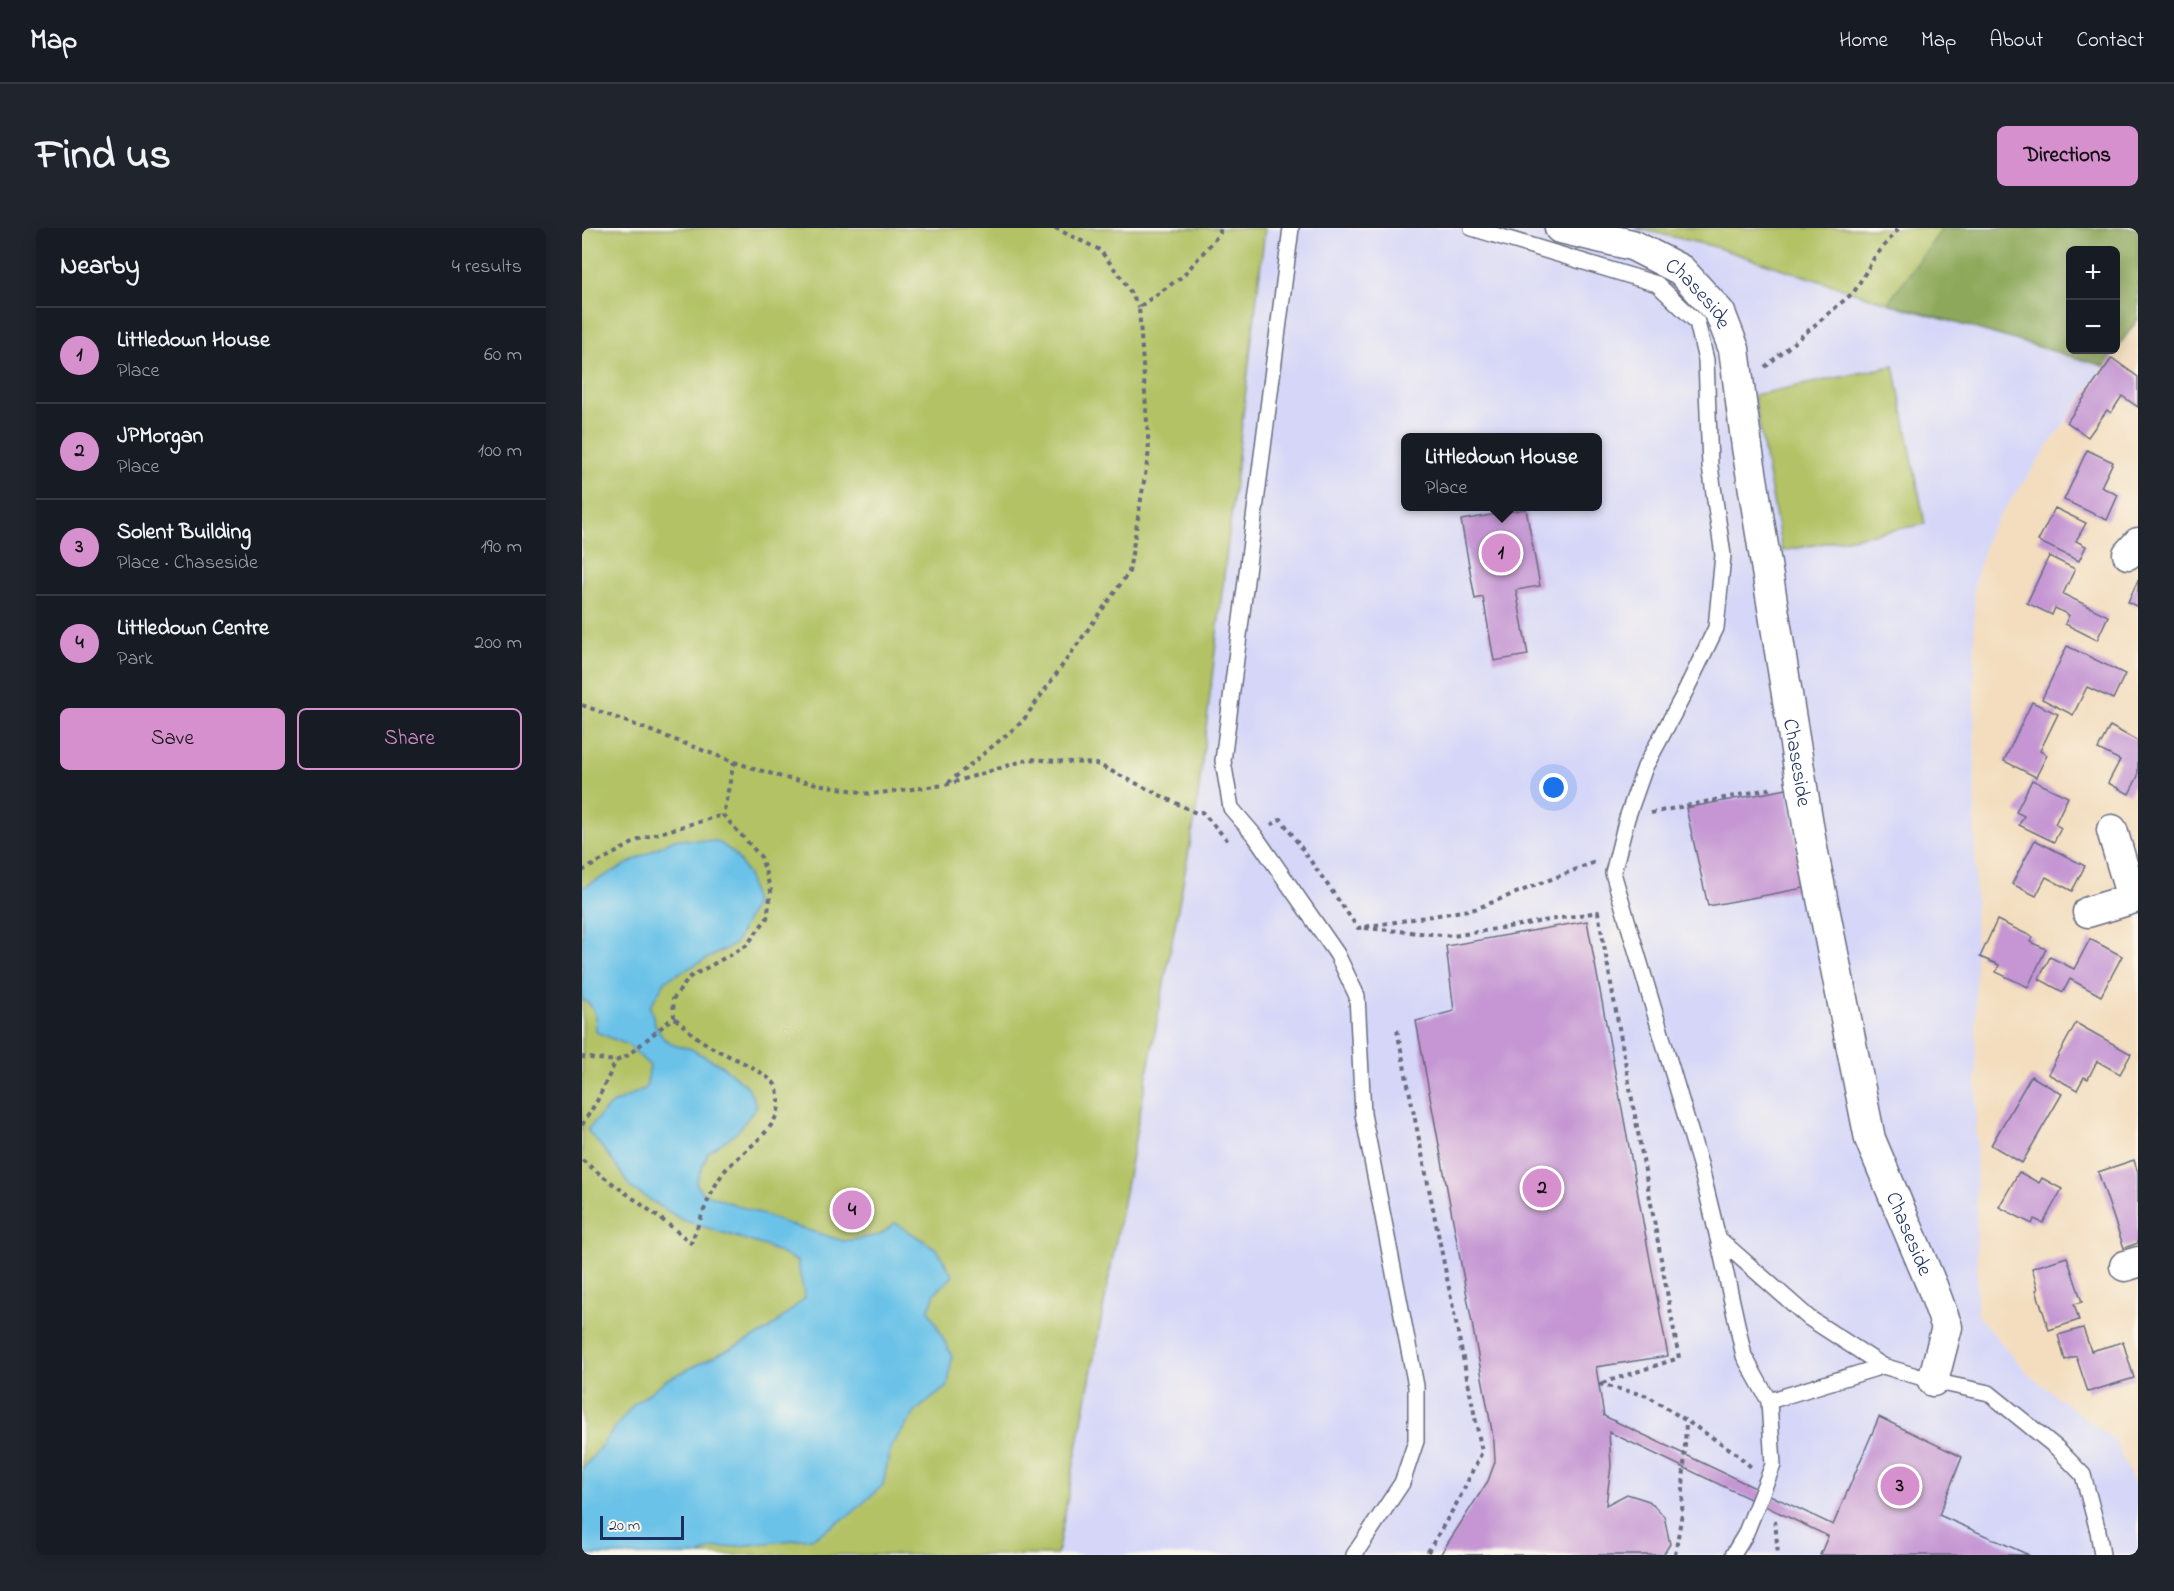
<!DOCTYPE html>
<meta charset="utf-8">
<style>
body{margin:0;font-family:"Indie Flower",sans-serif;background:#20242c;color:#f1f3f6}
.controls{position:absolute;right:18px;top:18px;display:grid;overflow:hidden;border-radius:9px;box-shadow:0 3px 15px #0003}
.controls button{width:54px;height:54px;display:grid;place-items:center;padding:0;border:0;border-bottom:2px solid #363941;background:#171b24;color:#f1f3f6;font:30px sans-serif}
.scale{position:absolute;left:18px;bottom:15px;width:84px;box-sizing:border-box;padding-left:6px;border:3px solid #1b2f5e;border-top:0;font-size:16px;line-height:21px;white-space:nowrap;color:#1b2f5e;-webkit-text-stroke:4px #fbf7ec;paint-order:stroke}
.you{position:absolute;left:972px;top:560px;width:21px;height:21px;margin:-15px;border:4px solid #fff;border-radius:50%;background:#1a73e8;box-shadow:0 0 0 9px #1a73e833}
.badge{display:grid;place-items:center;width:39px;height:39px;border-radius:50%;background:#d690ce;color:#111;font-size:20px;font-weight:700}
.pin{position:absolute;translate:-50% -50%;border:3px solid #fff;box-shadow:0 2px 6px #0006}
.popup{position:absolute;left:819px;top:205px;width:201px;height:78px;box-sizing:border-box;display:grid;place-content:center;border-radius:9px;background:#171b24;filter:drop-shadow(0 2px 4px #0005);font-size:20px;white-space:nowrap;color:#9ea1a6}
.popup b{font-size:22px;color:#f1f3f6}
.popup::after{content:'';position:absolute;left:50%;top:100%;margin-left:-12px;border:12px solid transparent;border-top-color:#171b24}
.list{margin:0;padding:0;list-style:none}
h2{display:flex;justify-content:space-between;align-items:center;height:78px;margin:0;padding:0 24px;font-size:26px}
h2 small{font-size:20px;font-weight:400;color:#9ea1a6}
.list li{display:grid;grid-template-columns:39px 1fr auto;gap:18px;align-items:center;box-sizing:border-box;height:96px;padding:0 24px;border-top:2px solid #363941}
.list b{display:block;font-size:22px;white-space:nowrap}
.list p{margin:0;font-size:20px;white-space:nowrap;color:#9ea1a6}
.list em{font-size:20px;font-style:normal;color:#9ea1a6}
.actions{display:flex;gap:12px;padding:18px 24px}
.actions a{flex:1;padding:14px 0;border:2px solid #d690ce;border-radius:9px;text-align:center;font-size:21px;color:#d690ce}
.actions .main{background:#d690ce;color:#111}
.map{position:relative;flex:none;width:1556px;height:1327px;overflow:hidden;border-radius:9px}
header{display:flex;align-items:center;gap:36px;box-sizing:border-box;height:84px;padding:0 30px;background:#171b24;border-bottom:2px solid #363941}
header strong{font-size:28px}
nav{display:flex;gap:33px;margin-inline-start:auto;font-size:21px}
.intro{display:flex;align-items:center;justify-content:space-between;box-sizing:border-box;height:144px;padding:0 36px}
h1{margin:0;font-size:42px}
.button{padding:15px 27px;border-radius:9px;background:#d690ce;color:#111;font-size:21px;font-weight:700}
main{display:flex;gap:36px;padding:0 36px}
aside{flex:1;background:#171b24;border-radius:9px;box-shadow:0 3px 15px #0003}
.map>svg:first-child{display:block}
.built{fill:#d6d7f8;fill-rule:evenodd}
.green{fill:#b2c265;stroke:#667862;stroke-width:1.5;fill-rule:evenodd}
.forest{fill:#8da85a;stroke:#546c5c;stroke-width:1.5;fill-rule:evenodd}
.water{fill:#6ac2e8;stroke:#4278a3;stroke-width:1.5}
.building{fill:#c596d3}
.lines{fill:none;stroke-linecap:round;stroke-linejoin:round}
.lane-casing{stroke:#676c80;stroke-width:18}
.street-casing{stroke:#676c80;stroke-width:33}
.path{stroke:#676c80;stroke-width:4;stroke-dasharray:4.5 4.5;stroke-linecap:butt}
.lane{stroke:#fff;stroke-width:15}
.street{stroke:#fff;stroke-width:30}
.labels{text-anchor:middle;stroke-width:4.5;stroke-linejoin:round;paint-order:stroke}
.street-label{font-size:21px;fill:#1b2f5e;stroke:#fbf7ec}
</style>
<header>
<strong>Map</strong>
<nav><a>Home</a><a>Map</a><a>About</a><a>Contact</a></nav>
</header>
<div class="intro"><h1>Find us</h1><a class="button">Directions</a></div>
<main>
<aside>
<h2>Nearby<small>4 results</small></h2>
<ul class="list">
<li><span class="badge">1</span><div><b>Littledown House</b><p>Place</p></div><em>60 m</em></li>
<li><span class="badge">2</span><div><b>JPMorgan</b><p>Place</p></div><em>100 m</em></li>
<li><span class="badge">3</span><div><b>Solent Building</b><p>Place · Chaseside</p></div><em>190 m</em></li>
<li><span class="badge">4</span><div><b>Littledown Centre</b><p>Park</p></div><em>200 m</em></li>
</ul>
<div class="actions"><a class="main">Save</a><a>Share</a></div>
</aside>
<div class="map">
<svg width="1556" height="1327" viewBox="0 0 1556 1327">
<rect width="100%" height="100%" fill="#fbf7ec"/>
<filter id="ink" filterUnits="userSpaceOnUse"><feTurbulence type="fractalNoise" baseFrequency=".0167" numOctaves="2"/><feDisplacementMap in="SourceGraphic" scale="12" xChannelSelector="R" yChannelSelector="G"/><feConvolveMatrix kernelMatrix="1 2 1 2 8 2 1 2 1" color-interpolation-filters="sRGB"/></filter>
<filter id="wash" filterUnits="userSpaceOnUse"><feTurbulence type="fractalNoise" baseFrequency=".008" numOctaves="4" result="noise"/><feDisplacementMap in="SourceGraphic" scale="24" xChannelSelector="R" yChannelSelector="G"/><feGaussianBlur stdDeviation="1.35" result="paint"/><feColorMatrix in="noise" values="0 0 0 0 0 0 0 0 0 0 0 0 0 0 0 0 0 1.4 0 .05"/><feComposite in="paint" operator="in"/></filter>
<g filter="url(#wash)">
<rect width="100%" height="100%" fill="#f3ddbe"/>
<path class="built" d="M683,0H1053L1129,18L1306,75L1522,138L1406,305L1392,358L1395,1087L1447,1147L1533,1213L1556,1264V1327H475L614,585ZM823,210H1015V278H823Z"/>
<g class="green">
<polygon points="0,0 683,0 614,585 475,1327 0,1327"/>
<path d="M1053,0H1556V91L1522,138L1306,75L1130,18ZM1488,22H1534V122H1488Z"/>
<polygon points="1312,138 1343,296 1200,323 1172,167"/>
</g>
<path class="forest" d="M1361,0H1556V91L1522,138L1306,75ZM1488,22H1534V122H1488Z"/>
<path class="water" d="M92,611L135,613L153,626L166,647L173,676L153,716L84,752L68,778L74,799L81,810L94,818L107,820L139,837L166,859L175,878L155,904L126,925L114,955L121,965L209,997L262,1013L298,1007L313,995L355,1021L371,1048L353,1065L347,1082L370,1128L366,1158L335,1182L309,1218L301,1257L268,1287L231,1310L129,1321L117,1327H0V1242L51,1177L84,1152L185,1103L223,1070L215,1033L183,1018L100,992L49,960L28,929L5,902L28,877L64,860L68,838L46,817L14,804C14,790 14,778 0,771V660Z"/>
<g id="blocks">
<g class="building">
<polygon points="1530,130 1556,149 1556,179 1540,168 1529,185 1525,182 1506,209 1485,194"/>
<polygon points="1505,222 1531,234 1519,259 1536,267 1525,292 1482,272"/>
<polygon points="1473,280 1504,295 1494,313 1504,318 1497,333 1456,313"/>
<polygon points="944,281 958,358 934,362 946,427 912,433 901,369 893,371 879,292"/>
<polygon points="1467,328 1493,341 1481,366 1526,388 1515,412 1483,396 1487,387 1473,380 1470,387 1445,375"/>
<polygon points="1556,352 1556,379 1546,374"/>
<polygon points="1485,418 1543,446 1531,471 1505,459 1491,487 1460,471"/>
<polygon points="1450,474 1476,486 1458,523 1465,527 1454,549 1422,533"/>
<polygon points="1528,498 1556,513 1556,548 1547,566 1526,555 1538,532 1516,521"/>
<polygon points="1450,552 1486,569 1473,596 1479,600 1472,614 1437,597 1442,588 1434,584"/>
<polygon points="1205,561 1222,660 1126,678 1104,580"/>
<polygon points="1453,612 1503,638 1490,663 1464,649 1454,668 1430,656"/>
<polygon points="1415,692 1451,709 1448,714 1464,721 1446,759 1414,744 1417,737 1398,729"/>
<polygon points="1005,693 1086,1128 1014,1139 1022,1188 1251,1297 1297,1189 1380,1229 1357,1287 1447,1327 1238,1327 1246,1308 1027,1204 1029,1238 1024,1277 1045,1266 1067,1273 1082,1288 1088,1316 1081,1327 858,1327 906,1253 913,1234 912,1214 834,793 872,783 864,718"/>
<polygon points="1508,711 1540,728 1519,768 1488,751 1481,764 1457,751 1468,729 1492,741"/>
<polygon points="1494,795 1549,826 1538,846 1515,833 1506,851 1502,849 1495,862 1466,846"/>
<polygon points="1449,848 1480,866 1440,935 1409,917"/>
<polygon points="1552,932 1556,945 1556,1015 1542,1020 1516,944"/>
<polygon points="1437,944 1457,955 1460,950 1480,961 1461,995 1452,991 1450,996 1417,979"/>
<polygon points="1485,1029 1500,1074 1492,1076 1497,1092 1467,1102 1454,1062 1456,1061 1450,1040"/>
<polygon points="1501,1100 1509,1123 1541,1114 1552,1150 1506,1164 1494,1128 1483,1132 1476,1107"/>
</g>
</g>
</g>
<g filter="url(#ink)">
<use href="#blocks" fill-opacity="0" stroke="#676c80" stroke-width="1.5"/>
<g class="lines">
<defs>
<g id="lane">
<polyline points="709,0 641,533 649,580 673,608 755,726 775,768 781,886 834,1158 834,1213 820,1255 772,1327"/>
<polyline points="890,0 1075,56 1115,94 1124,132 1128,238 1141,327 1134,400 1100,470 1063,539 1045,590 1031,645 1118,936 1136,1010 1162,1128 1187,1173 1191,1237 1163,1307 1151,1327"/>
<polyline points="1136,1010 1227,1090 1301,1138 1351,1153 1407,1165 1475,1220 1501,1247 1516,1303 1520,1327"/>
<polyline points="1187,1173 1301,1138"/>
</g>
<g id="street">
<path id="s1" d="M978,0L1050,17L1099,42L1138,85L1152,121L1165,219L1229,615L1288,911L1350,1058L1365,1099L1351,1153"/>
<polyline points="1546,326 1556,315"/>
<polyline points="1530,602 1550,670"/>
<polyline points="1506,684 1556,669"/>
<polyline points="1543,1038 1556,1034"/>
</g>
</defs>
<use href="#lane" class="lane-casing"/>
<use href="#street" class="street-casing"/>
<g class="path">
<polyline points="473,0 518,22 541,52 557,79"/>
<polyline points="1183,139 1272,64 1292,30 1317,0"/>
<polyline points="0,477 152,534 141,587 179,629 189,663 185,690 164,718 108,749 91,771 92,789 45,828 34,833 0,829"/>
<polyline points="152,534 203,550 289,566 363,557 447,531 515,536 614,585 620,584 646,613"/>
<polyline points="366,555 440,494 547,344 567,223 557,79 601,48 638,5 638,0"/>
<polyline points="1069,585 1191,560"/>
<polyline points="689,597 699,591 776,700 893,681 1013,634"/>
<polyline points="0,643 60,610 141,587"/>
<polyline points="783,700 871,708 1016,684 1097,1130 1017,1156"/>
<polyline points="815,802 900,1224 876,1273 844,1327"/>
<polyline points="0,897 15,873 34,833"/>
<path d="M0,932C36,961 74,985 109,1015C118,993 126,968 139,948C153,925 205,902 196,866C195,861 194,857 191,854C174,838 151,831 131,820C116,811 104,801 92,789"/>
<polyline points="1017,1156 1066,1168 1151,1223 1169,1239"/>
<polyline points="1193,1292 1196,1327"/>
<polyline points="1093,1327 1100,1285 1104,1194"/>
</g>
<use href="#lane" class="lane"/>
<use href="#street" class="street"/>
</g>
</g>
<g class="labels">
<g class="street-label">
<text dy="7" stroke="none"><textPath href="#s1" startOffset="158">Chaseside</textPath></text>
<text dy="7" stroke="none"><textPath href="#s1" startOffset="644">Chaseside</textPath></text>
<text dy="7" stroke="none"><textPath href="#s1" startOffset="1130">Chaseside</textPath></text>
</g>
</g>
</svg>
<div class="controls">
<button>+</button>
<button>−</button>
</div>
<div class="scale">20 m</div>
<div class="you"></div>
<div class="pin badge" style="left:919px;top:325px">1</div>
<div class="popup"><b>Littledown House</b>Place</div>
<div class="pin badge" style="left:960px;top:960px">2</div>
<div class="pin badge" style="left:1318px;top:1258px">3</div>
<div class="pin badge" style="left:270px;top:982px">4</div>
</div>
</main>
